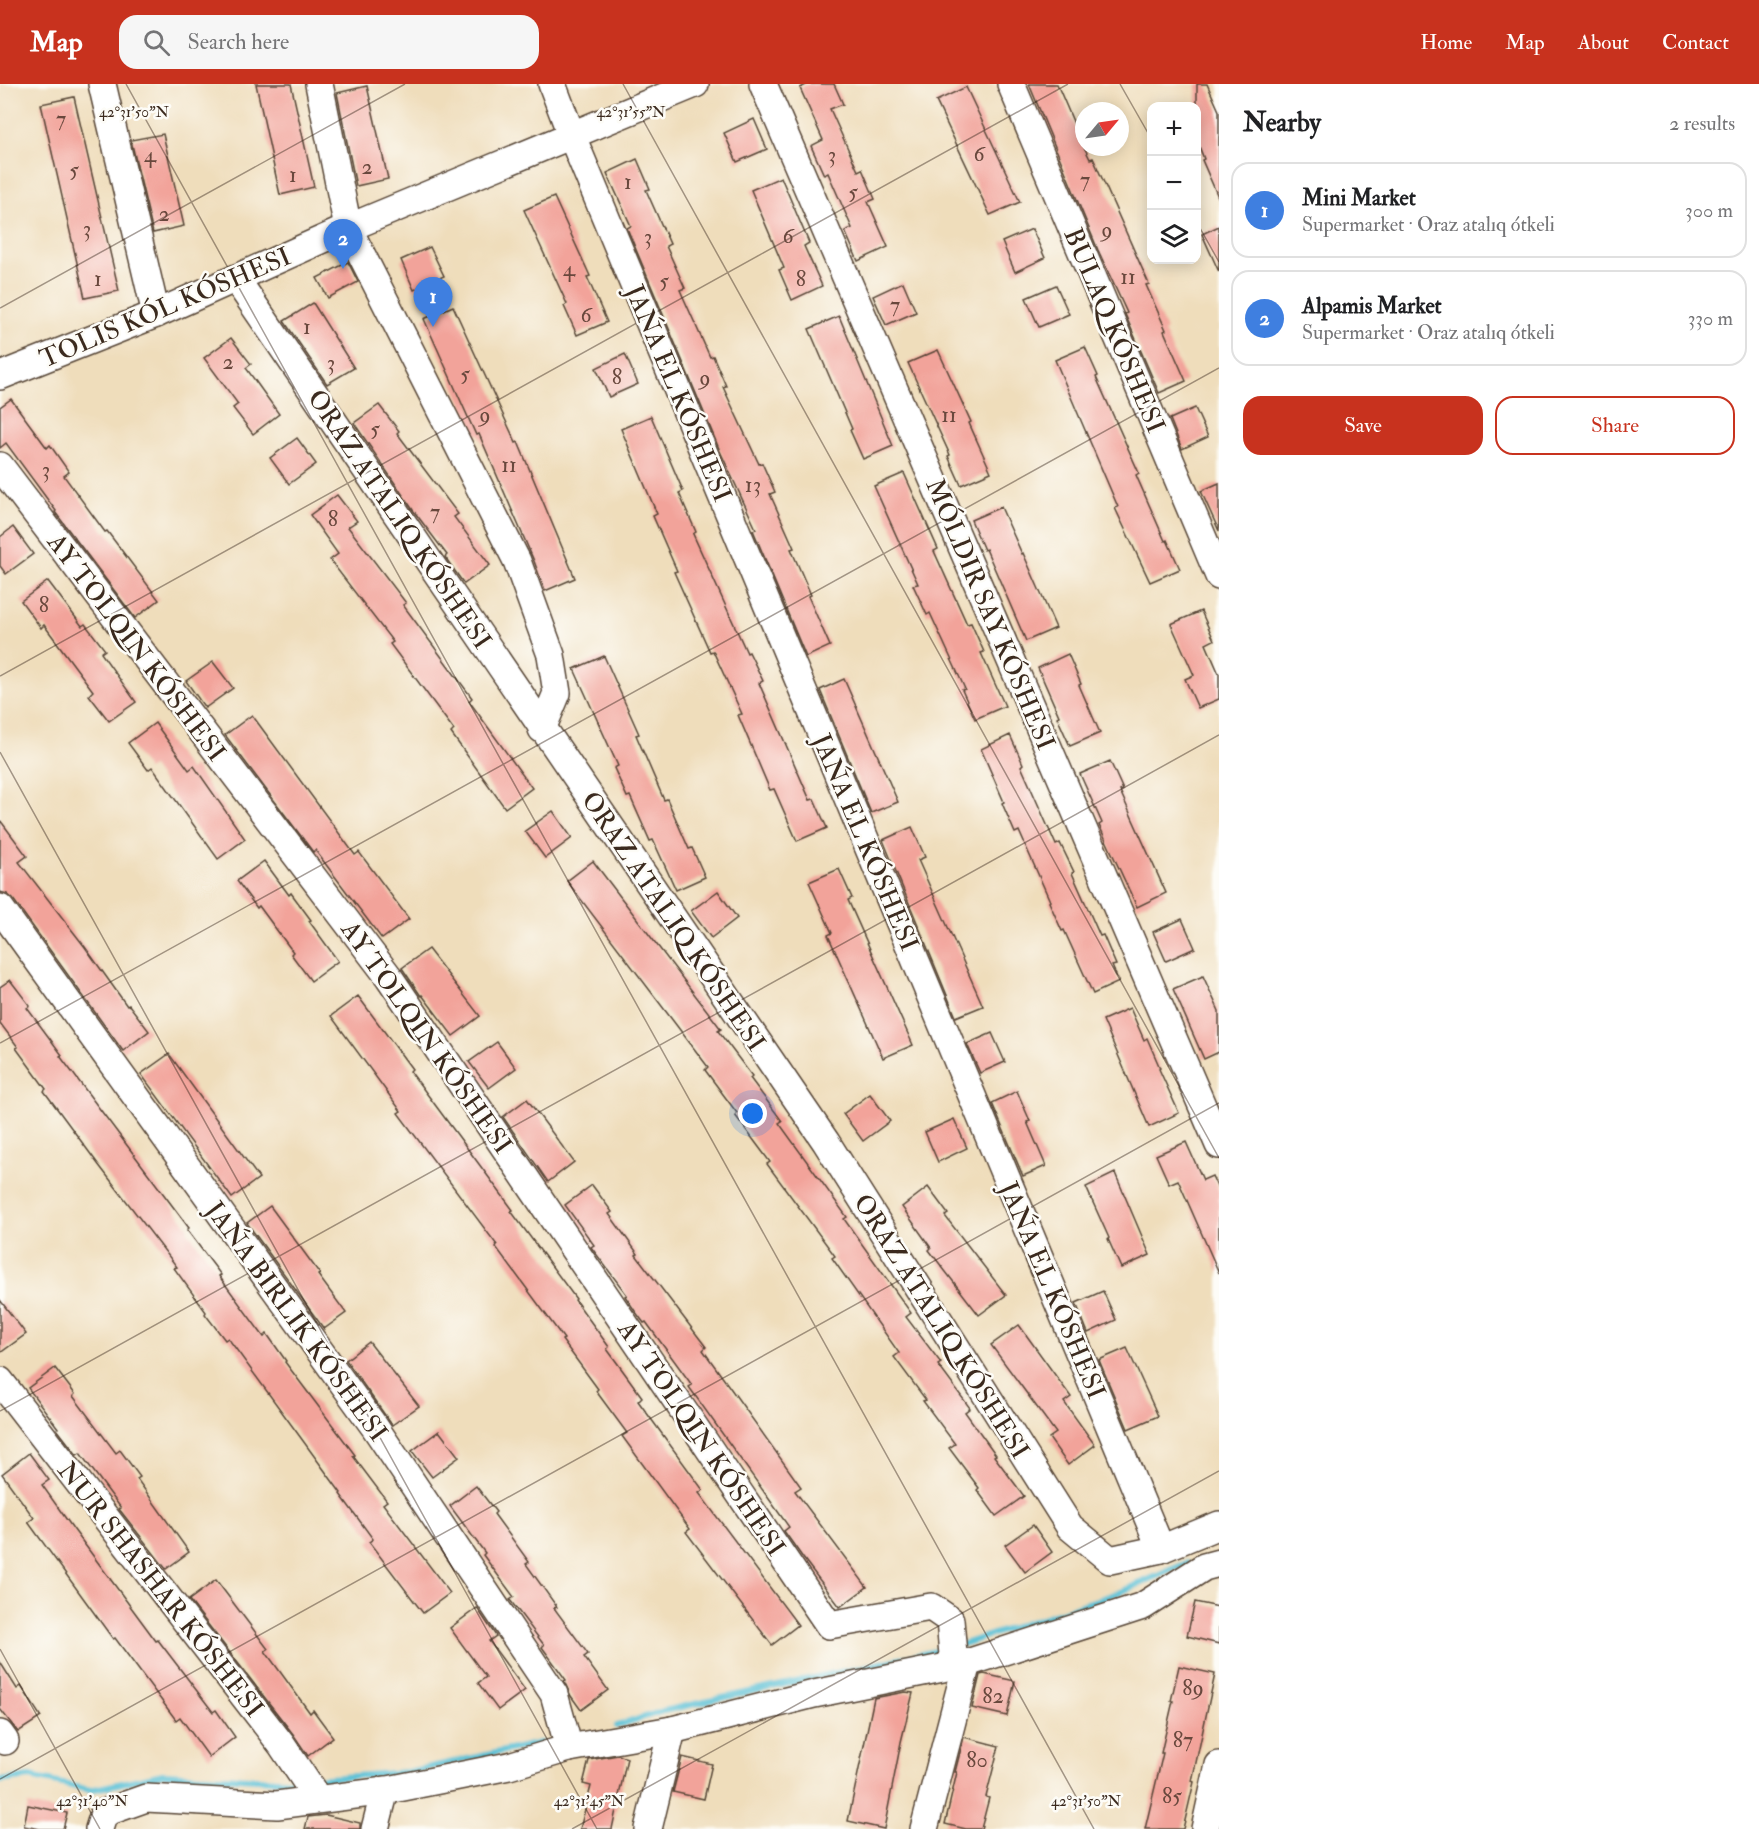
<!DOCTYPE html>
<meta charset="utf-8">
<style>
body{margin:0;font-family:"IM FELL Double Pica",serif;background:#f6f6f6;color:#202124}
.controls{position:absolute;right:18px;top:18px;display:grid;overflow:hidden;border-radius:12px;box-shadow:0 3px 15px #0003}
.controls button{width:54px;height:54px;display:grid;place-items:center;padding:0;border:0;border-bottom:2px solid #e0e0e0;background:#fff;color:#202124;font:30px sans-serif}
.compass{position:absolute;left:1075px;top:18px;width:54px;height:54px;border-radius:50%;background:#fff;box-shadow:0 3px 15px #0003;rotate:61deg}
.you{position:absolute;left:753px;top:1030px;width:21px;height:21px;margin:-15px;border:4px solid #fff;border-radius:50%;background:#1a73e8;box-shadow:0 0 0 9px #1a73e833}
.badge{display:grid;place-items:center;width:39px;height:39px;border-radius:50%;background:#c8321e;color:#fff;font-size:20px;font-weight:700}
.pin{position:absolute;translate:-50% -50px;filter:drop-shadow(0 2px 3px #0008)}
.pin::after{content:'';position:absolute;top:32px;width:21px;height:18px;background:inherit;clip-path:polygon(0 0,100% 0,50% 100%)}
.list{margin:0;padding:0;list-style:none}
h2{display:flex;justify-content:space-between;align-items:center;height:78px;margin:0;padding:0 24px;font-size:26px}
h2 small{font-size:20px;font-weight:400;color:#757577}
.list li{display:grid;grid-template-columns:39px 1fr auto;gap:18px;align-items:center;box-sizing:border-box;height:96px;margin:0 12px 12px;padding:0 12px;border:2px solid #e0e0e0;border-radius:18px}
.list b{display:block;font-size:22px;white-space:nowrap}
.list p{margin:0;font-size:20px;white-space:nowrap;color:#757577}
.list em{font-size:20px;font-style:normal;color:#757577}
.actions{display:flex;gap:12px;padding:18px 24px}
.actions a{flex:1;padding:14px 0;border:2px solid #c8321e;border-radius:18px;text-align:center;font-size:21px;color:#c8321e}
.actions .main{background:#c8321e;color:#fff}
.icon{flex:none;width:33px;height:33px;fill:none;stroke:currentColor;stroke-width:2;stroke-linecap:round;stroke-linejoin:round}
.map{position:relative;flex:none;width:1219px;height:1745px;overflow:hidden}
header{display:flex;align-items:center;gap:36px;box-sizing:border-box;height:84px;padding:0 30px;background:#c8321e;color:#fff}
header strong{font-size:28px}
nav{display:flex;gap:33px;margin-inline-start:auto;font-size:21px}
.search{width:420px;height:54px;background:#f6f6f6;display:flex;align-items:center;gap:15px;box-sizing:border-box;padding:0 21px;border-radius:18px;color:#757577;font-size:22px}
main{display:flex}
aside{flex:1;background:#fff}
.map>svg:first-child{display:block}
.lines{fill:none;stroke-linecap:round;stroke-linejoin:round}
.stream{stroke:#58c0d5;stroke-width:6}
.building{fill:#f2a39a}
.minor-casing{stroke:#564536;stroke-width:30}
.minor{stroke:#fff;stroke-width:27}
.ticks{fill:none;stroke:#3b2a1e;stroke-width:1.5;stroke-opacity:0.45}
.labels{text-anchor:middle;stroke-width:5;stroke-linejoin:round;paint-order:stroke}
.number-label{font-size:22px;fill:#69483d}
.street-label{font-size:26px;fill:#3b2a1e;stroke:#fdfcf7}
.ticks-label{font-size:15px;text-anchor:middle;fill:#3b2a1e;stroke:#fdfcf7;stroke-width:5;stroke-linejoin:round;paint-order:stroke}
</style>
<header>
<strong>Map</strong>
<div class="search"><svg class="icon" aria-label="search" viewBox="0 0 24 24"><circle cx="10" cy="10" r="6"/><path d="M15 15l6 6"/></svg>Search here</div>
<nav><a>Home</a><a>Map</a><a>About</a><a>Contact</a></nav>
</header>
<main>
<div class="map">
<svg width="1219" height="1745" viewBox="0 0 1219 1745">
<rect width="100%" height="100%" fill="#fdfcf7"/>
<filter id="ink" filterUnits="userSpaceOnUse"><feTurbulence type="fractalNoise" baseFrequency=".0167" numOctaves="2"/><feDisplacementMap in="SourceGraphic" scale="12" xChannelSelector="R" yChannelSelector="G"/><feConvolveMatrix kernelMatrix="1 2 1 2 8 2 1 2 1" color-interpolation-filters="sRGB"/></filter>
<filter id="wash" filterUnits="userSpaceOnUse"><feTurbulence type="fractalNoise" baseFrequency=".008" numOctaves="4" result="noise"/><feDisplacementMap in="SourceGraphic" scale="24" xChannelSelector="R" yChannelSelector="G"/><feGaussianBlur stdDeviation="1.35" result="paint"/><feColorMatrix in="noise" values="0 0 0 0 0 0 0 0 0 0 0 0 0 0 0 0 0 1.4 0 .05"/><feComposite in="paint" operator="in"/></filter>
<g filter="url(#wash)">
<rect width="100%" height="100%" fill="#efddbb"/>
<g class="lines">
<g class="stream">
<polyline points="960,1561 1118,1509 1187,1479"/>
<polyline points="617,1642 663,1627 945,1565"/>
<polyline points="315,1695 408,1688 541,1659"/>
<polyline points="0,1697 30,1693 90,1706 163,1690 295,1697"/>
</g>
</g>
<g id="blocks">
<g class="building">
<polygon points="256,0 291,0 314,103 280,111"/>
<polygon points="808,0 834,0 843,20 830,25 858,87 862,85 875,115 868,118 888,163 858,177 845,147 852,144 828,89 824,91 811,62 823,56 800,4"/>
<polygon points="1029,0 1057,0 1084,63 1090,75 1093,74 1149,200 1146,201 1166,246 1164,247 1186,297 1159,309 1125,230 1127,229 1098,166"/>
<polygon points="1197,0 1207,0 1219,27 1219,115 1202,76 1204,75 1197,57"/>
<polygon points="367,2 388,95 356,102 337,9"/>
<polygon points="966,3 1020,118 990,131 936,17"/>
<polygon points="74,13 119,207 85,214 41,20"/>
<polygon points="754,35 767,65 737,78 724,49"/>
<polygon points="163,50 184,142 153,149 131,56"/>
<polygon points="637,75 650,105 646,106 670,160 666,162 685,204 680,206 710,273 713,272 726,302 723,303 759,380 762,379 775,408 770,410 794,464 791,465 811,511 808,512 830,562 806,573 753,446 756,445 720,367 627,144 631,142 607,89"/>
<polygon points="781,93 809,159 804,162 822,202 792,216 779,186 784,184 751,106"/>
<polygon points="554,113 590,192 587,193 607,238 577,251 564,222 567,220 524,126"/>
<polygon points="1219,142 1219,188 1202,150"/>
<polygon points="1032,145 1045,174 1015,188 1002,158"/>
<polygon points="430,163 444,192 414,206 401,176"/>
<polygon points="348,178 358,198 328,214 317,194"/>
<polygon points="903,198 916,228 886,241 873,212"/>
<polygon points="1056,201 1069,230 1039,243 1026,214"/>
<polygon points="313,219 354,284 327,300 284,237"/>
<polygon points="453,222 516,359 518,358 575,494 545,507 534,477 479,350 476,351 424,235"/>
<polygon points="839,232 893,362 863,375 850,346 852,345 809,245"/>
<polygon points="231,254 251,280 246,284 279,330 253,350 233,324 238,320 204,274"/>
<polygon points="1085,263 1098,292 1096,293 1139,389 1136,391 1165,457 1167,456 1180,485 1150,498 1115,424 1118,423 1055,276"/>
<polygon points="938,266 971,338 969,339 991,388 961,401 948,372 950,371 908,279"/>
<polygon points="625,270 638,300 609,313 596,284"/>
<polygon points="11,315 47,364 50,361 69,388 64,392 105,448 107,447 159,516 135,534 55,428 56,427 6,359 0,364 0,323"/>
<polygon points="379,321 399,347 397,349 458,430 454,433 490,481 464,500 445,473 447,471 413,426 354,339"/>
<polygon points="1195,324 1208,353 1182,365 1170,335"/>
<polygon points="651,332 683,407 679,409 696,448 693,450 747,569 749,568 763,597 759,599 810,716 814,715 827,744 797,757 774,705 770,706 738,631 742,630 713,567 710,568 674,488 677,487 653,432 657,430 621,345"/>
<polygon points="297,354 316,380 289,400 270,374"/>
<polygon points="904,389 938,465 934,467 967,540 971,539 984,568 981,569 1005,622 975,635 962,606 965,605 930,529 927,531 913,501 918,500 874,402"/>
<polygon points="1219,399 1219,447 1201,407"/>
<polygon points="337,411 357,437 348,443 406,519 403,521 472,614 469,617 532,704 505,724 451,649 454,646 390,560 393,558 330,476 338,470 310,431"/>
<polygon points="1001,423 1022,470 1023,469 1056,544 1026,557 986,465 984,466 971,436"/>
<polygon points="13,443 33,470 6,490 0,482 0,453"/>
<polygon points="48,497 82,542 85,540 105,566 101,569 136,618 109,637 89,611 93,607 44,541 41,544 21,517"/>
<polygon points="1201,527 1214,556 1206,560 1219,590 1219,615 1198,624 1185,595 1194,591 1171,540"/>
<polygon points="1068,570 1081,600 1079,601 1100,649 1070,662 1057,633 1059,632 1038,584"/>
<polygon points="604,572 639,650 636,651 664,716 667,715 689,765 692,764 705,793 676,806 653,756 650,757 630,712 627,713 614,684 618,682 574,585"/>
<polygon points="213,578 233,604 205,624 186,597"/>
<polygon points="844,595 898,718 871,729 820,606"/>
<polygon points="252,631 355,771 359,768 409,835 382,855 315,766 313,768 225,651"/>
<polygon points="155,639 189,686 194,682 245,755 218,775 152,683 148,686 128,659"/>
<polygon points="1010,651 1023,680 1021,682 1056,761 1060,759 1074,788 1072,789 1100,852 1103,851 1116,881 1112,882 1119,898 1093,910 1064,846 1062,847 1049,818 1050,817 1019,747 1015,749 1002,719 1004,718 981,665"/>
<polygon points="1110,677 1123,706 1120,707 1166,809 1137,823 1099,741 1102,739 1080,690"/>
<polygon points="553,727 572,754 545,774 525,747"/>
<polygon points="0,736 27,772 19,778 85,863 127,922 129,921 149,947 123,967 13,815 7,810 0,808"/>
<polygon points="912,743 925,773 918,776 983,922 956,933 883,756"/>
<polygon points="264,777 289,811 291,809 311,836 309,837 338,877 311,897 291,870 293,868 259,822 257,824 237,797"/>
<polygon points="593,777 721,945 718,947 752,992 750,994 782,1037 779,1039 847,1133 844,1135 911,1229 906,1233 941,1279 938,1281 970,1324 965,1328 996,1371 994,1372 1024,1412 996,1432 977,1406 979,1404 949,1364 955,1360 923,1317 926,1316 894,1273 899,1269 832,1174 835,1172 767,1080 770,1078 735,1031 737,1029 705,986 708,983 567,797"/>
<polygon points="839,785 852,814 848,816 913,961 883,974 828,851 832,849 809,798"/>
<polygon points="718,807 737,834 711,854 691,827"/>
<polygon points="1182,835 1195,864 1166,877 1153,848"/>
<polygon points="428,865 480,932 453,952 422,911 421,912 402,884"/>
<polygon points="1203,892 1219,927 1219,968 1204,975 1173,905"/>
<polygon points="10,896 30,922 27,924 62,971 60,972 189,1144 187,1146 221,1191 219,1192 264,1253 267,1250 286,1277 285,1278 355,1371 353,1372 387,1417 383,1420 450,1509 423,1529 369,1458 373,1455 340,1410 341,1409 228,1254 225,1256 205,1230 206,1228 174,1184 177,1183 98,1080 44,1007 46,1005 16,964 18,963 0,939 0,903"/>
<polygon points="358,912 412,985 410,987 513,1126 511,1127 576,1215 575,1216 609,1263 607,1265 642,1313 638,1317 703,1406 699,1409 798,1541 772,1561 686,1448 690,1445 622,1352 627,1349 596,1307 598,1305 562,1256 564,1255 496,1163 497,1161 398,1029 401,1027 331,932"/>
<polygon points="1130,924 1144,956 1147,954 1160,984 1159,985 1179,1029 1149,1043 1103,936"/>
<polygon points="992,949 1005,978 980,989 967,960"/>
<polygon points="497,958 516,984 489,1004 469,978"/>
<polygon points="169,970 259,1094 232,1114 141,990"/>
<polygon points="1017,1007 1030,1037 1027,1038 1046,1082 1023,1092 992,1019"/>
<polygon points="870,1010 890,1037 863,1057 843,1030"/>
<polygon points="527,1015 574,1078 548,1098 503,1033"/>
<polygon points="954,1035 967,1064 938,1078 925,1048"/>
<polygon points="1186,1058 1203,1096 1212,1092 1219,1107 1219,1189 1178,1096 1169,1100 1156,1071"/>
<polygon points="1115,1089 1150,1171 1121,1184 1108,1155 1109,1154 1086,1103"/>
<polygon points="592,1101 612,1128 609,1130 638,1170 636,1171 706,1263 703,1266 801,1403 795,1407 867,1503 840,1523 803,1474 784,1447 789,1443 689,1303 692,1301 646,1238 644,1239 635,1227 625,1212 627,1211 591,1163 594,1161 565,1121"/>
<polygon points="928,1103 948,1130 945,1132 1006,1211 979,1231 929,1166 931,1164 902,1123"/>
<polygon points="270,1122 320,1190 318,1191 346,1229 324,1245 247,1139"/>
<polygon points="1103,1207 1116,1236 1088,1249 1076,1219"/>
<polygon points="0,1216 26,1250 0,1269"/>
<polygon points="1019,1241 1071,1313 1064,1318 1095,1361 1068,1381 1049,1354 1056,1349 991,1261"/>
<polygon points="369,1258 419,1322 392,1341 346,1276"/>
<polygon points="1127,1264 1158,1332 1128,1345 1099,1276"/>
<polygon points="55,1284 75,1310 73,1312 116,1369 120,1366 140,1393 137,1395 189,1468 166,1485 119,1425 121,1424 80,1369 77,1371 57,1345 58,1344 28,1304"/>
<polygon points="439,1347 459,1373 432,1393 412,1367"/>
<polygon points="29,1369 49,1396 42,1401 74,1446 156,1557 158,1556 213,1628 216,1626 235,1653 209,1673 180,1633 176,1636 115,1554 113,1555 28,1438 34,1434 2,1390"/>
<polygon points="476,1402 496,1428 494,1430 529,1478 526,1480 557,1523 554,1524 588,1570 584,1573 608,1606 581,1626 571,1612 564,1597 566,1596 542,1563 544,1561 510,1516 514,1513 483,1471 485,1469 450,1422"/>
<polygon points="1033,1441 1052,1468 1025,1488 1005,1461"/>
<polygon points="216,1496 268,1565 265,1567 310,1629 313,1626 333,1653 308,1672 293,1650 189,1516"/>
<polygon points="1195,1518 1219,1523 1219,1560 1187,1552"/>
<polygon points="477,1524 496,1552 489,1557 525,1606 498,1626 478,1599 486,1593 450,1544"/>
<polygon points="0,1578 17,1605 21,1602 41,1633 18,1648 0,1625"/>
<polygon points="1179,1582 1215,1590 1192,1697 1194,1698 1183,1745 1145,1745 1163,1669 1161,1669 1173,1617 1171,1617"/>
<polygon points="984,1590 1015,1597 1007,1632 972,1624 980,1591"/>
<polygon points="905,1608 913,1609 901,1658 884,1745 848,1737 874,1614"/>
<polygon points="964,1653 999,1662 986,1713 989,1714 981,1745 966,1745 945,1740 957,1688 955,1688"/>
<polygon points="618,1671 627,1674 612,1745 580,1745 591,1702 583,1700 589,1676"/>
<polygon points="682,1673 712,1680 704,1715 673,1708"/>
<polygon points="28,1721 67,1729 63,1745 40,1745 24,1742"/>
<polygon points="326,1731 360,1739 360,1745 305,1745 308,1733"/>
</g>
</g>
</g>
<g filter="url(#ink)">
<use href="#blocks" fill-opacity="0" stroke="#564536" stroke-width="1.5"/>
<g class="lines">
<defs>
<g id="minor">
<polyline points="102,0 156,230"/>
<polyline points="319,0 348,144 517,477 551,571 557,609 542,645"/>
<polyline points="552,0 571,50 1161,1465"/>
<polyline points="763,0 1219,1061"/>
<polyline points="1011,0 1219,492"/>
<polyline points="236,195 826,1058 1070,1443 1110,1476 1161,1465 1219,1441"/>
<polyline points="0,292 156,230 348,144 695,0"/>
<polyline points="0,382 389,893 829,1541 931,1523 950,1536 954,1582"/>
<polyline points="0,824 374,1342 554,1610 569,1664"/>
<polyline points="0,1297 281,1660 318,1715"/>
<polyline points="0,1650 5,1657"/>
<polyline points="99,1745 104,1729 146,1714 277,1721 378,1708 509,1682 569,1664 672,1646 814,1610 967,1579 1143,1522 1204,1483 1219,1479"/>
<polyline points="375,1745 385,1706"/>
<polyline points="648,1745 672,1646"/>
<polyline points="924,1745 967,1579"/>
<polyline points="1205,1745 1219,1681"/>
</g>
</defs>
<use href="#minor" class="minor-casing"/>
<use href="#minor" class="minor"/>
</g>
</g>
<path class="ticks" d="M126,0L1094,1745M623,0L1219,1074M1120,0L1152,56M1196,137L1219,178M0,224L405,0M0,592L1068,0M0,668L597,1745M0,959L1219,284M0,1327L1219,651M0,1565L100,1745M0,1695L1219,1019M572,1745L1219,1387"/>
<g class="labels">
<g class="number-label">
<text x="61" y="42">7</text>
<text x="979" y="77">6</text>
<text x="150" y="78">4</text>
<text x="832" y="78">3</text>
<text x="367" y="90">2</text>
<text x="74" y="93">5</text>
<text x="293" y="98">1</text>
<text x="1085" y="103">7</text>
<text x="628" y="105">1</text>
<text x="853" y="115">5</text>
<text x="164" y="137">2</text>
<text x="87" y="152">3</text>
<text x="1107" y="153">9</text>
<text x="788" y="159">6</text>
<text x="648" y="160">3</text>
<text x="569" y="192">4</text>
<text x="1128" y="200">11</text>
<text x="98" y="202">1</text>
<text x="801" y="202">8</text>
<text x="664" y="204">5</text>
<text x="895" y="228">7</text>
<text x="586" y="238">6</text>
<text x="307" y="250">1</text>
<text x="228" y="285">2</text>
<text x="331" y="286">3</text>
<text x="465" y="297">5</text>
<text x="617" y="300">8</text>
<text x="705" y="301">9</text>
<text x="485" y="338">9</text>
<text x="949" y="338">11</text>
<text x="375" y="352">5</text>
<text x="509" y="388">11</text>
<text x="46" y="393">3</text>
<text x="753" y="408">13</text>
<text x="435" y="435">7</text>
<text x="333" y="442">8</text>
<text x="44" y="528">8</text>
<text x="1193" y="1611">89</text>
<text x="993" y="1619">82</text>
<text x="1183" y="1663">87</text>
<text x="977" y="1683">80</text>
<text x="1172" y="1719">85</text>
</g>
<g class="street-label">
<text transform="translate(165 223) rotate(-23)" y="9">TOLIS KÓL KÓSHESI</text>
<text transform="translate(1115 246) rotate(67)" y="9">BULAQ KÓSHESI</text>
<text transform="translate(679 309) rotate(67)" y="9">JAŃA EL KÓSHESI</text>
<text transform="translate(400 435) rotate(56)" y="9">ORAZ ATALIQ KÓSHESI</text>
<text transform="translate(991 530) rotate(67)" y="9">MÓLDIR SAY KÓSHESI</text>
<text transform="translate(137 563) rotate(53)" y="9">AY TOLQIN KÓSHESI</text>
<text transform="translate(866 758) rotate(67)" y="9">JAŃA EL KÓSHESI</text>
<text transform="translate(674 837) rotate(56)" y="9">ORAZ ATALIQ KÓSHESI</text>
<text transform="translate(427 953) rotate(55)" y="9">AY TOLQIN KÓSHESI</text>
<text transform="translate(1053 1206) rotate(67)" y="9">JAŃA EL KÓSHESI</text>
<text transform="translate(297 1237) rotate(54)" y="9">JAŃA BIRLIK KÓSHESI</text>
<text transform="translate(942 1242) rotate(58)" y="9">ORAZ ATALIQ KÓSHESI</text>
<text transform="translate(702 1354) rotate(56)" y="9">AY TOLQIN KÓSHESI</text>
<text transform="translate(161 1505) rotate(52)" y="9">NUR SHASHAR KÓSHESI</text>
</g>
</g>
<g class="ticks-label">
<text x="134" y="33">42°31'50"N</text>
<text x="631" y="33">42°31'55"N</text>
<text x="92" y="1722">42°31'40"N</text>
<text x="589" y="1722">42°31'45"N</text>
<text x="1086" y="1722">42°31'50"N</text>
</g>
</svg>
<div class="controls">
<button>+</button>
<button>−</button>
<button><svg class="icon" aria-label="layers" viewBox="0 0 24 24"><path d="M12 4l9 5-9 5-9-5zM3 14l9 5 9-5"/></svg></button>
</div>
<svg class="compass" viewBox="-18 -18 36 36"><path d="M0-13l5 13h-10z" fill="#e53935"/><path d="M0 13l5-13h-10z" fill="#757577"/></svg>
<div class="you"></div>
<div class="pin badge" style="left:433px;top:243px;background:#3f7fe0">1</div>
<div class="pin badge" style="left:343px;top:185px;background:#3f7fe0">2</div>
</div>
<aside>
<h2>Nearby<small>2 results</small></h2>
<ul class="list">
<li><span class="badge" style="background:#3f7fe0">1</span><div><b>Mini Market</b><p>Supermarket · Oraz atalıq ótkeli</p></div><em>300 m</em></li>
<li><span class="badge" style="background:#3f7fe0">2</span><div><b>Alpamis Market</b><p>Supermarket · Oraz atalıq ótkeli</p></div><em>330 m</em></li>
</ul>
<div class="actions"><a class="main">Save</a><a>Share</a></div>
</aside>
</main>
